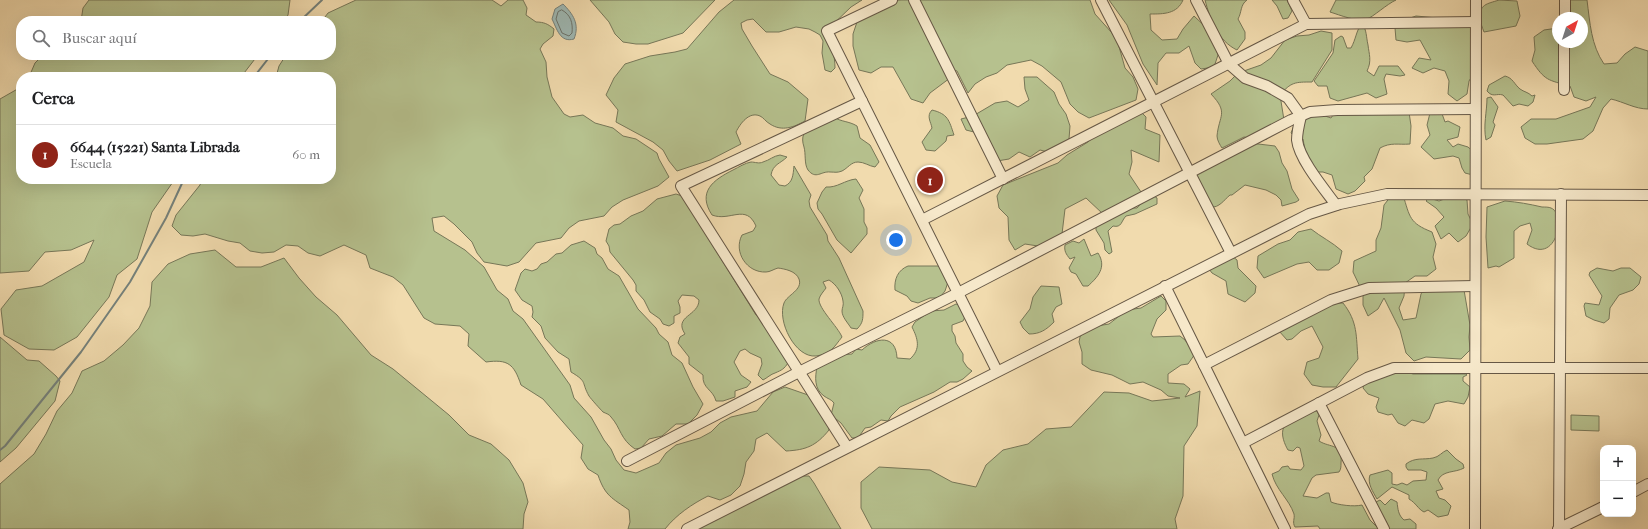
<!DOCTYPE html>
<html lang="es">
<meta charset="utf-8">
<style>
body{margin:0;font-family:"IM FELL French Canon",serif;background:#f2f2f2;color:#202124}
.controls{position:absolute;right:12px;bottom:12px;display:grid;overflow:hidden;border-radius:8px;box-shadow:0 4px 16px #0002}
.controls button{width:36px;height:36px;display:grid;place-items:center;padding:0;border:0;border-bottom:1px solid #e0e0e0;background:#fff;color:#202124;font:20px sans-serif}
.compass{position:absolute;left:1552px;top:12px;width:36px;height:36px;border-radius:50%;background:#fff;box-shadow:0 4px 16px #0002;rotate:39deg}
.you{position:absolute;left:896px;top:240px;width:14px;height:14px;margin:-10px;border:3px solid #fff;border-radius:50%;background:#1a73e8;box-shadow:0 0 0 6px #1a73e833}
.badge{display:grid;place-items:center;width:26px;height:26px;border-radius:50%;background:#8f2418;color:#fff;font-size:13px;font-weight:700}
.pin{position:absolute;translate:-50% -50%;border:2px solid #fff;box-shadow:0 1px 4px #0006}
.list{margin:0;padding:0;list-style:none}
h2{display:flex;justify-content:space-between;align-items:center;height:52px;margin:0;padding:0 16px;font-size:17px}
h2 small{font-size:13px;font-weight:400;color:#757577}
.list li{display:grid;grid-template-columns:26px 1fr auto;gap:12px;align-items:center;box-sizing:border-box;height:60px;padding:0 16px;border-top:1px solid #e0e0e0}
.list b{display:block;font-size:15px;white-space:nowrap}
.list p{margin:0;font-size:13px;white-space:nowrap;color:#757577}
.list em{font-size:13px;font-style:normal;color:#757577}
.icon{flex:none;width:22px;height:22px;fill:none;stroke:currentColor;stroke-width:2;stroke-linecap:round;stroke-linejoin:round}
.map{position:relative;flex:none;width:1648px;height:529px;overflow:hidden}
.search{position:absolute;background:#fff;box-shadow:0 4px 16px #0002;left:16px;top:16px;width:320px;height:44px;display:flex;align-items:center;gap:10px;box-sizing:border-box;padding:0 14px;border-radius:16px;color:#757577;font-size:15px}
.panel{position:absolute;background:#fff;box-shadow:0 4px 16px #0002;left:16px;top:72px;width:320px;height:112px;border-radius:16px}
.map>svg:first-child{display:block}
.green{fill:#b6c18e;stroke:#777758}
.water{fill:#9eb9b5;stroke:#75817b}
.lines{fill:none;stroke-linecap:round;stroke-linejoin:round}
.shore{stroke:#6b736c;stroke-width:1}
.stream{stroke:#75817b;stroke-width:2}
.minor-casing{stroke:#665846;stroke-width:12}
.minor{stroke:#f6e8ca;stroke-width:10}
</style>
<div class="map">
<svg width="1648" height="529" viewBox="0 0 1648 529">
<rect width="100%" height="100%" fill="#f1dbae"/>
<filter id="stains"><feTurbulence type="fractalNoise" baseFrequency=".005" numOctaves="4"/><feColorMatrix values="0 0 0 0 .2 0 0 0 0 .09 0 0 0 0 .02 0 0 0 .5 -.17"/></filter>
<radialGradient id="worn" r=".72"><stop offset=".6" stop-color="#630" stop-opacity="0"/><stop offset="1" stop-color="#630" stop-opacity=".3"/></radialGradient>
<g class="green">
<polygon points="89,0 290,0 288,15 284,21 81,21 83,8"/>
<path d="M356,0H492L501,6L508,0H523L527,8L526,15L536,22C544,22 548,24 554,29L553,36L543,44L540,49L546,62L547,77L552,97L564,114L570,117L583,115L595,123L613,128L623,136L636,139L657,153L659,159L669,177L658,186L623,200L612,207L604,216L579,221L569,228L561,238L536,243L519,262L507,266L484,262L477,253L472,242L454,224L444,216L432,218L434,231L465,250L484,267L497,290L508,299L513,311L523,319L570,385L574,398L591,417L604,440L611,449L616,460L624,470L636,473L659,463L666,453L676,445L700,438L711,432L720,423L731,417L757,411L773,392L785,387L811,396L827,417L829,430C816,446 806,450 786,451L767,433L756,439L754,451L746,462L744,474L740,486L731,495L720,500L708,496C692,504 676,515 665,529H628L630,522L629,510C612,498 605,496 598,475L588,469L581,458L583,445L543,399L521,385C514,364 508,359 486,362L468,346L469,334L460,326L435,324L424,318L403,285L393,277L370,268L366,255L344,245L320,256L308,253L298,246L286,245L274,252L262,253L250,251L240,243L228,241L205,234L193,236L181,235L172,226L176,215L200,185L202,179H331V77H276L279,66L286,55H331V21H322L328,13Z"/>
<polygon points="590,0 715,0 683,33 648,44 636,44 623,42 615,34 609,22"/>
<path d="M734,0H862L851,7L826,31C831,43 835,55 835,68L831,72L825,70L822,53L823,41L820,35L815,32L809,29L796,27L779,32H766L753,19L747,20L741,23L742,29L752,46L770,74L788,82L808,99L805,121C794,127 782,132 770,124C766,122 763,117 760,116C749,111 740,124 736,132L741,144L710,160L677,171L669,161L663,150L653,142L616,122L618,110L606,95L614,78L625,64L650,56L675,52L687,49L719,12Z"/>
<polygon points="902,0 1090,0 1095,14 1112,33 1118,43 1125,68 1133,77 1138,89 1136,100 1089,118 1078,112 1070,104 1061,82 1042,66 1031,60 1007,65 997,73 986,77 975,84 968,93 957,71 946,67 950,78 930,93 923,103 911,99 893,67 881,67 871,73 859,70 853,46 853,34 857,22 886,1"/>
<path d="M1109,0H1183C1177,14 1164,14 1150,14L1151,30L1162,40L1177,39L1183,29L1194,16L1211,32L1218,55L1214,67L1201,69L1195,63L1189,46L1179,53H1166L1158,63L1157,85L1143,64L1127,25Z"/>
<path d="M1205,0H1247C1240,5 1242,12 1238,19L1245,32V39L1237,50C1218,41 1210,19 1205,0Z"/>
<polygon points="1272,0 1287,0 1292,11 1288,18 1283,19 1277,6"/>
<path d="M1336,0H1396C1387,4 1373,17 1367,19C1356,22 1340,15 1330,12Z"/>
<path d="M1499,0L1517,1L1520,16L1516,26L1484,32C1482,27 1481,24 1480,19C1479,4 1487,4 1499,0Z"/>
<path d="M1568,0H1587C1590,23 1591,45 1604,64L1617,63L1625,54L1635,47L1648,51V109C1635,109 1624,102 1611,99L1603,108L1593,131L1583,139L1547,144H1535L1525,138L1521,127L1531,119H1556L1590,107L1596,97L1586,101L1574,97L1570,86C1548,80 1545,81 1532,61L1535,50L1534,37L1544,30L1558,28V42H1582V18H1567Z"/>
<polygon points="1416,16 1470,21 1478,31 1475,71 1469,81 1467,94 1457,101 1448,94 1449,81 1445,71 1434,68 1423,73 1412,68 1419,58 1431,60 1420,40 1407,42 1396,40 1395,28 1404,20"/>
<path d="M1362,23C1367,31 1366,36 1368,45C1369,54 1372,61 1367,71L1374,76L1379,66H1398L1405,75L1400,76L1386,74L1384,79L1387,94L1376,98L1367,93L1338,101L1330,98L1327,86H1318L1314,81L1333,53L1335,40L1341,36L1343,37L1347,48H1351C1356,39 1356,31 1362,23Z"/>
<path d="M1321,31L1332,33V50L1312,82C1295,82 1291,82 1280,95L1284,120L1267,139H1255L1244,137L1222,148C1220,145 1217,140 1217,136C1219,115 1229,113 1211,94L1230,81L1238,73L1261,65L1271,58L1285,40L1297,36L1309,35Z"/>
<polygon points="43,55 258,55 241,77 29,77 35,63"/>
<path d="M1505,76C1513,78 1514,84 1520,89C1524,92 1528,92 1532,96L1535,95L1533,102L1528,106L1519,104L1513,106L1503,95C1496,93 1493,98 1487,91L1489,85Z"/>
<polygon points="1024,77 1037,77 1054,92 1059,104 1066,114 1070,126 1069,139 1052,153 1040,150 1030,157 1019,152 1009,159 997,161 978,133 966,130 961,119 973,116 995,103 1007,101 1018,107 1029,100 1025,89"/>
<polygon points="21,87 21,179 175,179 152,212 137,259 117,275 109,297 77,337 54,350 29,349 4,335 1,309 16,290 42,286 84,262 94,240 71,250 45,252 29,271 0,273 0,99"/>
<path d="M1491,97L1498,107L1493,122L1495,125L1491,137L1486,140C1483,126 1487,111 1487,98Z"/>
<path d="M932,110C948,114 949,120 954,135L947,136L946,141L935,151L926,150L922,142L932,128C931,122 926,116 932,110Z"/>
<polygon points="1140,111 1146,117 1145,129 1160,135 1159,162 1131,150 1132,162 1129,174 1143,195 1137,206 1125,207 1103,214 1086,198 1065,209 1062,234 1038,246 1025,244 1015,250 1009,240 1008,217 999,208 997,196 1003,185 1058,163 1067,155 1088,142 1106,125"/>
<polygon points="1441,111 1445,122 1448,121 1460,127 1458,137 1447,140 1453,147 1458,144 1468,147 1476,154 1473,175 1465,173 1462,168 1459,158 1453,156 1434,159 1421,147 1430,135 1427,125 1430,113"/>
<path d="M1409,112L1411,126L1410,144C1398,145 1391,142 1380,148L1372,169L1364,177L1365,181L1355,191L1348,194L1336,189L1332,175L1323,172H1317L1307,162L1303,139H1297L1291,133L1295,123L1300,117L1325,116L1331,118L1333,115Z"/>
<path d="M834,117C841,122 849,121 857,126L860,138L870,145L879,162L875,167C869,166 864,162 858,162C851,162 848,168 842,171C837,173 835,172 830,172C821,171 816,180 808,170C804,164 806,154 804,147C797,126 819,124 834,117Z"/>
<path d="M1250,143L1275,146L1279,152L1282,163L1287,171L1292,189L1299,200L1296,202L1282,206L1281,200L1276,195L1266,190L1245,185L1232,195H1230C1224,200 1219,208 1211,207L1196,176L1197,170Z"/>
<path d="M780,155L787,157C780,164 773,164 771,175L779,185L785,186C793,182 793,175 794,166L811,195L809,201L810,207L827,235L828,241L839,258L863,311C863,319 863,323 857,329L851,328C848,323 842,317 842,311C842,308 844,305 843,301C842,293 836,284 829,280L823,282L826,288C824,291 820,295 819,299C818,308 838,327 842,337C834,347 831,354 816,356C795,358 777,321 784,303C787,295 803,290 799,279C796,271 785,269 778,268C774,269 770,272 766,272C747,273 733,252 742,235L753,231L756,226C746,203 730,222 712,215C697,192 713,180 733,170C739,167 745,163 751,162C755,162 759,164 763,162C770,160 773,156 780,155Z"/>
<path d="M856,179L863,190L859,198L864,209V222L867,228V234L851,253L837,240L822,214L818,209L817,203L822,192L826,187C837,188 845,180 856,179Z"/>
<path d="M676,194L682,196L756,315L766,322L788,363C784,369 782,370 775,373C771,374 767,378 763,380L758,375L762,364L761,358L750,353L745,349L740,351L734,362L741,375L751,382L747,387L735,391V397L723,401H716C713,389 702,389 703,375L689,364V357L678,343L680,337L685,334C673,316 699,316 699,300L694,296L682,295L678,301L680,307V313L674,316V323L669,326L663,324L660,319L650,312L644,300L636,291V285L633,280L610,252L609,246L606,241L609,229L614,225L620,224L631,216L643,211L657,199Z"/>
<path d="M1403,195C1410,217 1409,223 1432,232L1436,244L1433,257L1436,269L1427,276H1415L1405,283L1404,296L1399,308L1403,320L1416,318L1421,294L1427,284L1464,290L1470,325L1469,337L1470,350L1461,359L1426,357L1414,361L1406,353L1400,330L1384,298L1378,309L1368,316L1363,305V293L1353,272L1354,261L1376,251V240L1381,228L1384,205L1391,196Z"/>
<polygon points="1455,195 1467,200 1468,214 1473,224 1466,236 1458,242 1449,233 1441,239 1435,226 1444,217 1436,208 1426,201 1429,198 1439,201"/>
<path d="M1154,196L1157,198V204L1135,214L1126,216C1121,221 1122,228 1113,226L1108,231L1112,252L1109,254L1105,250L1104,243L1096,230V224L1131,208H1137L1144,200Z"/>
<path d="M1505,201C1518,202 1529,204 1542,207C1545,207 1549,207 1551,208C1567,214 1556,266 1527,244L1532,230L1530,223L1520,226L1514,231V258L1499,267L1496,266L1488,268L1486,237L1487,207Z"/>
<path d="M1311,229C1321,237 1332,242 1342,251L1339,263L1329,270H1317L1309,262L1297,264L1264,278L1257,268L1258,256L1278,244L1290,240L1298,232Z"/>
<path d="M1084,239L1091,256L1098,253C1107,267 1098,277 1088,286H1083L1076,274L1071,272L1069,268L1075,257L1070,259C1066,254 1064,251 1065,245L1073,241L1079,243Z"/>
<path d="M584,241L595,248L597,254L602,258L608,269L619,276L638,309L656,328L659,334L668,342L672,355L682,363L693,387L703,404L697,415L688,424H676L662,436L649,439L641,448L635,449C620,439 621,428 611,417C609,414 607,414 603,412C601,410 591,399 589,396C581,382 588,382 571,372L569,359L558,352L545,338L541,326L532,317L533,312L532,306L522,300L515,290L521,273L525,269L532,271L537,269L541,264L547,262L556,254L562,253L571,245Z"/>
<polygon points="215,250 236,267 261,267 284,258 299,278 316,297 337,315 371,355 393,369 449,415 469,435 491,444 509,460 523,483 528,502 524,514 523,529 0,529 0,484 34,454 46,434 57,411 72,393 82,371 104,361 123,345 139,328 150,306 152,282 168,264 190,254"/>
<polygon points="1228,253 1237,260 1238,268 1256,286 1255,293 1245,302 1228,294 1226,281 1212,273 1209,269"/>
<path d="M908,266H942L949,279L945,291L941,296L936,298H930L918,303L911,301L907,296L895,290C894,279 898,270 908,266Z"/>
<polygon points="1597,268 1613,271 1621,268 1630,268 1641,277 1639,284 1633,290 1619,295 1610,308 1609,319 1604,323 1594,320 1586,316 1584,306 1585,303 1599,305 1602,296 1589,275 1590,272"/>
<path d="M1041,286L1059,287L1062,304L1056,307L1052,314L1054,322C1046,330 1040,334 1029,334L1023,328L1020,322L1030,309L1033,297Z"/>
<polygon points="1161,296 1166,301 1166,310 1157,319 1151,334 1153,337 1180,336 1185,340 1195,354 1188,364 1181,365 1168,374 1168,383 1184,384 1190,389 1185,397 1200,391 1197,426 1184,446 1183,496 1175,519 1177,529 872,529 861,508 861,482 879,467 930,470 952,482 976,487 986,465 1003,450 1028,444 1046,429 1071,427 1104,392 1129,393 1152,401 1180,398 1168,396 1161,390 1143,382 1130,384 1112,375 1091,370 1082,364 1082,352 1079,342 1080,337 1082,334 1091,327 1109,324 1127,310 1141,308"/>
<path d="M1330,303H1343C1358,322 1356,336 1358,359L1336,387H1323L1312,385L1304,374L1307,362L1319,358L1323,347L1312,326L1301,331L1292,339L1287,340L1279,331Z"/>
<path d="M956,304L962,306L965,317L963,321L952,325V331L955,336L956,343L963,354V361L967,367L972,371L963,379L957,382H950L934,392L900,407L891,416L888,421L881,420L871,427L865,428L858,438H852L841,423L831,415L834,403C831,399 828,399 824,396C814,389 815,377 817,367L838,355L852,354L856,349L862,350C876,337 896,334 897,358L910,359C921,349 918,339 912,327L915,322L931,311L944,310Z"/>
<polygon points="0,337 27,360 39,361 56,376 60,381 55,401 16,448 0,462"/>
<polygon points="1403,371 1413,374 1466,374 1467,375 1463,377 1463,381 1470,387 1468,397 1464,404 1448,401 1435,404 1429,419 1424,423 1412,420 1405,426 1398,423 1392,414 1388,415 1378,412 1376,407 1379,398 1368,394 1363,388 1365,381"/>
<path d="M1312,410L1317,411L1319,415L1317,421L1321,435L1319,441C1330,448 1343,443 1341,463C1341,467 1341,469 1339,472L1316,475L1312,478L1303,496L1317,498L1326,493H1329L1331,502C1338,505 1354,507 1362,505L1370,520L1379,529H1320L1318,526L1295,527C1292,522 1295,519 1294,514C1289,499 1276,490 1272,474L1279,471L1282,467L1288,466L1290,469L1301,470L1304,466L1300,448L1297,447L1293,451L1288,450C1285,445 1280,434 1284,427C1287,424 1292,421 1296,419H1300L1305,413Z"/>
<polygon points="1571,415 1599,416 1599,431 1571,430"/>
<path d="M1447,450L1456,459L1463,464L1464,468C1455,473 1443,470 1438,480L1443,489L1436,491L1439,498L1445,500L1451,506L1448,515L1438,517L1428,510L1424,512C1418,509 1416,503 1409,499V495L1392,487L1377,499C1373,492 1367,483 1370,475L1388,470L1392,473V484L1397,485L1402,483L1407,485L1413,481L1426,480L1427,472L1421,470H1408L1406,467V464C1415,457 1423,460 1433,458C1439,457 1442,452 1447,450Z"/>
<polygon points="803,476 809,476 814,483 841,529 697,529 788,480"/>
<path d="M1391,499L1397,502C1398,509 1398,515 1404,520L1410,519L1416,524V529H1386V521L1381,516L1376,502L1380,500L1385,505Z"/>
</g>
<path class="water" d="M563,4C573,14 580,24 574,39C560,43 557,29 552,19L555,9Z"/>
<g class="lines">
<path class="shore" d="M562,10C571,15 573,23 572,33L569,36L562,33L556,19L558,12Z"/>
<g class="stream">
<polyline points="300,21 322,0"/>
<polyline points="254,77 271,55"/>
<polyline points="0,450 5,446 81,352 130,282 166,218 184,179"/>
</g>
<defs>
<g id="minor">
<polyline points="892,0 827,31 997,371"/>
<polyline points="914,0 1003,179"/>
<polyline points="1101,0 1231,253"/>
<path d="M1196,0L1229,64L1245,78L1267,86L1288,98L1301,116C1299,124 1297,132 1297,140C1299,159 1325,190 1336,205"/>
<polyline points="1293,0 1306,24"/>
<polyline points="1565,18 1565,0"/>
<polyline points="1564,90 1564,42"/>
<polyline points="922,220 1306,24 1476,22"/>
<polyline points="1165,286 1285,529"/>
<polyline points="1204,365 1331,300 1369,288 1475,286"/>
<polyline points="1319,403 1384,529"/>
<polyline points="1243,443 1367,378 1394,368 1648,368"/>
<polyline points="847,447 681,186 862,101"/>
<polyline points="627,461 799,372 958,293 1291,120 1310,112 1337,110 1475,109"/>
<polyline points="1633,492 1648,484"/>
<polyline points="687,529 1309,214 1340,204 1387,194 1648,195"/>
<polyline points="1475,529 1476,0"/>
<polyline points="1558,529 1603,507"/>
<polyline points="1559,529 1561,194"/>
</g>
</defs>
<use href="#minor" class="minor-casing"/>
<use href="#minor" class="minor"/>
</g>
<rect width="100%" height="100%" filter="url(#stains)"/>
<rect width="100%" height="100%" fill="url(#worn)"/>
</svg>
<div class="controls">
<button>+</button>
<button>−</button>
</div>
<svg class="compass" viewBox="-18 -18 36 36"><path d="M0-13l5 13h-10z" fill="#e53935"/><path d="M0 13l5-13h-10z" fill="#757577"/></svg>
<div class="you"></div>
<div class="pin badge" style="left:930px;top:180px">1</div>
<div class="search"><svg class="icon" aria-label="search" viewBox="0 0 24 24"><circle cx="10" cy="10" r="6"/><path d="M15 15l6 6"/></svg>Buscar aquí</div>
<section class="panel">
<h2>Cerca<small></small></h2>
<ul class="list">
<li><span class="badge">1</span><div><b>6644 (15221) Santa Librada</b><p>Escuela</p></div><em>60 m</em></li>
</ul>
</section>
</div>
